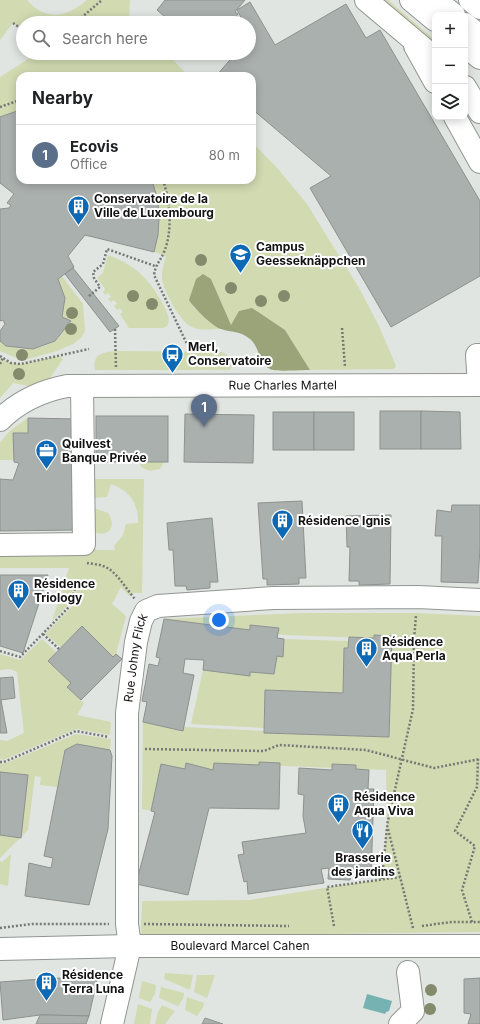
<!DOCTYPE html>
<meta charset="utf-8">
<style>
body{margin:0;font-family:Inter,sans-serif;background:#f6f6f6;color:#202124}
.controls{position:absolute;right:12px;top:12px;display:grid;overflow:hidden;border-radius:8px;box-shadow:0 2px 10px #0003}
.controls button{width:36px;height:36px;display:grid;place-items:center;padding:0;border:0;border-bottom:1px solid #e0e0e0;background:#fff;color:#202124;font:20px sans-serif}
.you{position:absolute;left:219px;top:620px;width:14px;height:14px;margin:-10px;border:3px solid #fff;border-radius:50%;background:#1a73e8;box-shadow:0 0 0 6px #1a73e833}
.badge{display:grid;place-items:center;width:26px;height:26px;border-radius:50%;background:#0b69b5;color:#fff;font-size:13px;font-weight:700}
.pin{position:absolute;translate:-50% -33px;filter:drop-shadow(0 1px 2px #0008)}
.pin::after{content:'';position:absolute;top:21px;width:14px;height:12px;background:inherit;clip-path:polygon(0 0,100% 0,50% 100%)}
.list{margin:0;padding:0;list-style:none}
h2{display:flex;justify-content:space-between;align-items:center;height:52px;margin:0;padding:0 16px;font-size:17px}
h2 small{font-size:13px;font-weight:400;color:#757577}
.list li{display:grid;grid-template-columns:26px 1fr auto;gap:12px;align-items:center;box-sizing:border-box;height:60px;padding:0 16px;border-top:1px solid #e0e0e0}
.list b{display:block;font-size:15px;white-space:nowrap}
.list p{margin:0;font-size:13px;white-space:nowrap;color:#757577}
.list em{font-size:13px;font-style:normal;color:#757577}
.icon{flex:none;width:22px;height:22px;fill:none;stroke:currentColor;stroke-width:2;stroke-linecap:round;stroke-linejoin:round}
.map{position:relative;flex:none;width:480px;height:1024px;overflow:hidden}
.search{position:absolute;background:#fff;box-shadow:0 2px 10px #0003;left:16px;top:16px;width:240px;height:44px;display:flex;align-items:center;gap:10px;box-sizing:border-box;padding:0 14px;border-radius:22px;color:#757577;font-size:15px}
.panel{position:absolute;background:#fff;box-shadow:0 2px 10px #0003;left:16px;top:72px;width:240px;height:112px;border-radius:12px}
.map>svg:first-child{display:block}
.green{fill:#d1dab1}
.forest{fill:#9aa478}
.water{fill:#76b2b1}
.building{fill:#aab0ae;stroke:#8d9290}
.lines{fill:none;stroke-linecap:round;stroke-linejoin:round}
.minor-casing{stroke:#919692;stroke-width:24}
.highway-casing{stroke:#919692;stroke-width:24}
.path{stroke:#757875;stroke-width:2.5;stroke-dasharray:2 2;stroke-linecap:butt}
.minor{stroke:#fff;stroke-width:22}
.highway{stroke:#fff;stroke-width:22}
.tree{fill:#848a6c}
.labels{text-anchor:middle;stroke-width:4;stroke-linejoin:round;paint-order:stroke}
.poi-label{font-size:12px;font-weight:bold;fill:#121312;stroke:#fff;text-anchor:start}
.street-label{font-size:12px;fill:#121312;stroke:#fff}
</style>
<div class="map">
<svg width="480" height="1024" viewBox="0 0 480 1024">
<rect width="100%" height="100%" fill="#e0e5e1"/>
<g class="green">
<path d="M0,0H27C46,22 67,17 87,0H130L129,17L135,23H23V30L13,23L0,40Z"/>
<polygon points="376,0 388,0 435,40 435,50"/>
<polygon points="38,53 166,53 189,76 20,76 20,110 0,117 0,77"/>
<path d="M252,142L278,169L307,204L359,288L379,326L396,366L394,369L310,370L285,330L231,326L211,279L193,307L220,329C211,329 200,331 192,327C180,322 165,293 162,280C161,272 164,263 166,256L154,252C159,228 162,203 152,180H252Z"/>
<path d="M108,255C137,266 150,280 164,306C167,312 171,320 167,326L163,328H129L120,314L123,312L120,308L117,310L114,306L117,304L114,300L111,302L108,299L111,297L108,293L105,295L103,292L105,289L97,278L103,273Z"/>
<path d="M62,276L83,304L85,331L81,338L73,344L57,351L28,359H19L0,351V341C15,352 39,351 54,341C61,337 66,327 71,322L62,317L65,298L58,279Z"/>
<path d="M119,351L222,352L228,356L232,367L230,370H95C92,352 105,352 119,351Z"/>
<polygon points="59,356 63,359 50,378 46,380 29,386 13,383 0,398 0,358 11,363 21,364"/>
<polygon points="28,418 28,433 13,433 14,460 0,460 0,443 1,441 11,430"/>
<polygon points="140,462 164,462 160,469 150,471 141,467"/>
<path d="M89,479H144L142,593H132L129,596L121,587L112,604L126,616L116,654L113,657L82,626L61,647L45,634L71,608L78,587L74,586L67,606L52,621L69,568H0V549L115,550L114,546L123,535L126,524L138,523C139,504 129,490 111,484L107,497L90,498Z"/>
<path d="M90,509H97L108,513C117,526 109,538 94,532Z"/>
<polygon points="303,613 416,613 480,616 480,932 141,936 142,901 249,900 381,879 387,825 386,770 214,763 213,770 186,764 185,769 151,811 142,809 143,722 183,731 184,727 264,731 264,733 389,737 392,639 285,635 278,634 278,628 250,625 250,630 164,619"/>
<polygon points="42,639 56,652 48,661 71,683 67,687 84,703 77,715 111,722 110,735 76,729 3,760 0,759 0,740 7,741 24,733 17,672 10,669 0,670 0,654 20,660"/>
<polygon points="284,639 349,641 348,648 344,648 343,693 265,690 264,728 191,724 203,670 250,676 250,672 277,656 283,656"/>
<polygon points="76,734 111,739 110,750 77,744 65,750 57,787 40,785 41,777 35,776 28,830 0,858 0,835 21,838 0,772 0,763 4,764"/>
<polygon points="11,854 8,886 0,884 0,861 2,862"/>
<polygon points="165,973 193,975 190,990 164,979"/>
<polygon points="197,975 215,975 207,998 194,992"/>
<polygon points="142,981 156,985 155,994 150,1002 139,998"/>
<polygon points="161,987 184,993 183,999 178,1006 159,998"/>
<polygon points="187,997 204,1003 203,1008 197,1016 185,1010"/>
<polygon points="138,1004 152,1009 150,1024 134,1024"/>
<polygon points="162,1005 175,1011 165,1024 155,1024 158,1012"/>
</g>
<path class="forest" d="M203,274L211,279L231,325L239,311L252,308L285,330L310,370C302,370 274,372 270,369C258,363 260,347 250,339C239,330 232,333 221,329C213,327 193,307 189,300L196,279Z"/>
<polygon class="water" points="367,994 392,1001 389,1011 386,1012 385,1014 363,1008"/>
<g class="building">
<polygon points="165,0 245,0 235,12 238,14 231,23 224,23 222,21 221,23 172,23 157,10"/>
<polygon points="250,2 275,45 346,4 366,38 380,30 480,201 480,276 391,327 310,188 331,176 252,109 252,76 216,76 236,53 249,53 249,39 251,36 249,32 249,23 244,23 237,10"/>
<polygon points="20,110 20,180 152,180 158,201 159,218 158,235 154,252 85,235 68,256 74,267 58,279 65,298 62,317 71,321 55,341 33,349 6,346 0,341 0,331 5,324 3,320 0,321 0,209 9,208 11,205 7,203 14,194 0,183 0,117"/>
<polygon points="73,268 119,326 110,332 65,274"/>
<rect x="380" y="411" width="41" height="38"/>
<polygon points="421,411 460,412 461,449 421,449"/>
<rect x="273" y="412" width="41" height="38"/>
<rect x="314" y="412" width="40" height="38"/>
<polygon points="185,414 254,415 253,463 184,462"/>
<rect x="96" y="416" width="72" height="46"/>
<polygon points="28,418 77,419 79,530 0,531 0,479 13,480 19,463 14,462 13,433 28,433"/>
<polygon points="302,501 306,578 299,578 299,584 267,585 267,579 263,579 258,503"/>
<polygon points="452,505 480,505 480,547 478,583 441,582 442,536 435,536 437,510 451,512"/>
<polygon points="391,515 390,584 359,585 359,581 349,581 350,547 347,547 346,516"/>
<polygon points="212,518 218,582 210,582 210,588 187,590 186,586 175,586 173,550 169,550 167,523"/>
<polygon points="0,575 48,575 23,653 0,646"/>
<polygon points="164,619 250,630 250,625 279,628 277,638 284,639 283,657 277,656 274,674 250,672 250,676 203,670 204,660 185,659 183,673 194,675 183,731 143,722 147,702 142,701 149,664 158,666 160,658 156,657"/>
<polygon points="82,626 113,657 116,654 122,659 81,700 67,687 71,683 48,661"/>
<polygon points="374,635 392,636 389,737 264,733 265,690 343,693 344,648 348,648 349,637 374,638"/>
<polygon points="13,677 15,698 1,700 7,733 0,733 0,678"/>
<polygon points="77,744 110,750 112,756 108,829 89,905 25,896 29,863 51,868 53,858 44,856 65,750"/>
<polygon points="259,762 280,763 279,809 209,808 188,895 136,884 155,812 151,811 161,764 185,769 186,763 213,770 214,763 259,765"/>
<polygon points="332,764 356,765 356,769 369,770 368,789 374,789 371,876 351,876 350,880 328,879 329,868 321,869 324,883 248,894 247,881 244,882 238,855 244,854 242,842 306,833 303,816 304,795 298,794 299,768 332,770"/>
<polygon points="0,772 28,775 21,838 0,835"/>
<polygon points="56,978 97,980 89,1016 40,1015 3,1020 0,982"/>
<polygon points="480,978 480,1024 468,1024 471,1014 464,1013 464,979"/>
<polygon points="40,1015 50,1015 89,1016 86,1024 36,1024"/>
<polygon points="205,1018 223,1024 202,1024"/>
</g>
<g class="lines">
<defs>
<g id="minor">
<polyline points="366,0 435,58"/>
<polyline points="415,46 435,82"/>
<polyline points="465,87 480,112"/>
<polyline points="455,117 480,162"/>
<polyline points="479,385 477,355 480,355"/>
<path id="s1" d="M0,420C19,401 41,391 67,386L480,385"/>
<polyline points="0,545 84,544 82,386"/>
<path id="s2" d="M0,949L130,946H480"/>
<path id="s3" d="M112,1024L130,946L127,924V713L136,642L141,621L146,611L158,606L273,598L418,597L480,600"/>
<polyline points="400,1024 413,1011 408,972"/>
</g>
<g id="highway">
<polyline points="411,0 435,20"/>
<polyline points="436,0 454,15"/>
<polyline points="470,0 480,8"/>
<polyline points="465,24 480,36"/>
<polyline points="465,46 480,58"/>
</g>
</defs>
<use href="#minor" class="minor-casing"/>
<use href="#highway" class="highway-casing"/>
<g class="path">
<polyline points="13,23 23,30"/>
<polyline points="75,23 102,0"/>
<polyline points="0,107 20,100"/>
<path d="M163,180C170,201 173,231 164,252C160,262 156,263 154,275L187,344"/>
<polyline points="89,296 100,287 94,278 93,272 103,264 107,249 155,266"/>
<polyline points="342,328 345,367"/>
<polyline points="115,329 116,368"/>
<polyline points="0,356 11,363 21,364 89,349"/>
<polyline points="0,364 3,358"/>
<path d="M87,563C92,564 98,564 103,566C117,571 125,588 135,599"/>
<polyline points="43,634 59,649"/>
<polyline points="0,651 20,657 69,607 76,586"/>
<polyline points="145,749 264,751 279,745 366,750 434,768 480,759"/>
<polyline points="0,762 4,762 76,731 109,737"/>
<polyline points="382,879 387,827"/>
<polyline points="472,922 462,890 475,846 455,831 477,787 478,759"/>
<polyline points="144,924 289,926"/>
<polyline points="334,926 327,887 400,877"/>
<polyline points="422,926 451,922 480,922"/>
<polyline points="0,928 32,924 109,924"/>
<polyline points="413,928 387,825 413,709 414,640 416,615"/>
</g>
<use href="#minor" class="minor"/>
<use href="#highway" class="highway"/>
</g>
<g class="tree">
<circle cx="201" cy="260" r="6"/>
<circle cx="231" cy="288" r="6"/>
<circle cx="133" cy="296" r="6"/>
<circle cx="284" cy="296" r="6"/>
<circle cx="261" cy="301" r="6"/>
<circle cx="152" cy="304" r="6"/>
<circle cx="72" cy="313" r="6"/>
<circle cx="71" cy="329" r="6"/>
<circle cx="22" cy="355" r="6"/>
<circle cx="19" cy="374" r="6"/>
<circle cx="431" cy="990" r="6"/>
<circle cx="430" cy="1009" r="6"/>
</g>
<defs>
<symbol id="building-pin" viewBox="-11 -11 22 30"><path d="M0 17L-7.5 6A9.5 9.5 0 1 1 7.5 6Z" fill="#0b69b5" stroke="#fff"/><path d="M-4-6H4V6H1V3H-1V6H-4ZM-2.5-4.3h1.7v1.8h-1.7ZM.8-4.3h1.7v1.8H.8ZM-2.5-1h1.7V.8h-1.7ZM.8-1h1.7V.8H.8Z" fill="#fff"/></symbol>
<symbol id="school-pin" viewBox="-11 -11 22 30"><path d="M0 17L-7.5 6A9.5 9.5 0 1 1 7.5 6Z" fill="#0b69b5" stroke="#fff"/><path d="M0-5L7-2L0 1L-7-2ZM-4 1L0 2.5L4 1V4Q0 6-4 4Z" fill="#fff"/></symbol>
<symbol id="bus-pin" viewBox="-11 -11 22 30"><path d="M0 17L-7.5 6A9.5 9.5 0 1 1 7.5 6Z" fill="#0b69b5" stroke="#fff"/><path d="M-5-6H5V4H4V6H2V4H-2V6H-4V4H-5ZM-3.5-4V0h7V-4ZM-3.5 1.2v1.5H-2V1.2ZM2 1.2v1.5H3.5V1.2Z" fill="#fff"/></symbol>
<symbol id="office-pin" viewBox="-11 -11 22 30"><path d="M0 17L-7.5 6A9.5 9.5 0 1 1 7.5 6Z" fill="#0b69b5" stroke="#fff"/><path d="M-6-3h4V-5.5h4V-3h4V5H-6ZM-1-4.5V-3h2v-1.5ZM-6 0V1H6V0Z" fill="#fff"/></symbol>
<symbol id="restaurant-pin" viewBox="-11 -11 22 30"><path d="M0 17L-7.5 6A9.5 9.5 0 1 1 7.5 6Z" fill="#0b69b5" stroke="#fff"/><path d="M-5-6h1v4h1v-4h1v4h1v-4h1v5L-1.5 .5V6h-2V.5L-5-1ZM5-6V6H3V1.5H1.5Q1.5-4 5-6Z" fill="#fff"/></symbol>
</defs>
<g fill-rule="evenodd">
<use href="#building-pin" x="66" y="194" width="25" height="34"/>
<use href="#school-pin" x="228" y="242" width="25" height="34"/>
<use href="#bus-pin" x="160" y="342" width="25" height="34"/>
<use href="#office-pin" x="34" y="438" width="25" height="34"/>
<use href="#building-pin" x="270" y="508" width="25" height="34"/>
<use href="#building-pin" x="6" y="578" width="25" height="34"/>
<use href="#building-pin" x="354" y="636" width="25" height="34"/>
<use href="#building-pin" x="326" y="792" width="25" height="34"/>
<use href="#restaurant-pin" x="350" y="818" width="25" height="34"/>
<use href="#building-pin" x="34" y="970" width="25" height="34"/>
</g>
<g class="labels">
<g class="poi-label">
<text x="94" y="203">Conservatoire de la<tspan x="94" dy="14">Ville de Luxembourg</tspan></text>
<text x="256" y="251">Campus<tspan x="256" dy="14">Geesseknäppchen</tspan></text>
<text x="188" y="351">Merl,<tspan x="188" dy="14">Conservatoire</tspan></text>
<text x="62" y="448">Quilvest<tspan x="62" dy="14">Banque Privée</tspan></text>
<text x="298" y="525">Résidence Ignis</text>
<text x="34" y="588">Résidence<tspan x="34" dy="14">Triology</tspan></text>
<text x="382" y="646">Résidence<tspan x="382" dy="14">Aqua Perla</tspan></text>
<text x="354" y="801">Résidence<tspan x="354" dy="14">Aqua Viva</tspan></text>
<text x="363" y="862" text-anchor="middle">Brasserie<tspan x="363" dy="14">des jardins</tspan></text>
<text x="62" y="979">Résidence<tspan x="62" dy="14">Terra Luna</tspan></text>
</g>
<g class="street-label">
<text dy="4" stroke="none"><textPath href="#s1" startOffset="292">Rue Charles Martel</textPath></text>
<text dy="4" stroke="none"><textPath href="#s3" startOffset="369">Rue Johny Flick</textPath></text>
<text dy="4" stroke="none"><textPath href="#s2" startOffset="240">Boulevard Marcel Cahen</textPath></text>
</g>
</g>
</svg>
<div class="controls">
<button>+</button>
<button>−</button>
<button><svg class="icon" aria-label="layers" viewBox="0 0 24 24"><path d="M12 4l9 5-9 5-9-5zM3 14l9 5 9-5"/></svg></button>
</div>
<div class="you"></div>
<div class="pin badge" style="left:204px;top:427px;background:#5c6f8a">1</div>
<div class="search"><svg class="icon" aria-label="search" viewBox="0 0 24 24"><circle cx="10" cy="10" r="6"/><path d="M15 15l6 6"/></svg>Search here</div>
<section class="panel">
<h2>Nearby<small></small></h2>
<ul class="list">
<li><span class="badge" style="background:#5c6f8a">1</span><div><b>Ecovis</b><p>Office</p></div><em>80 m</em></li>
</ul>
</section>
</div>
